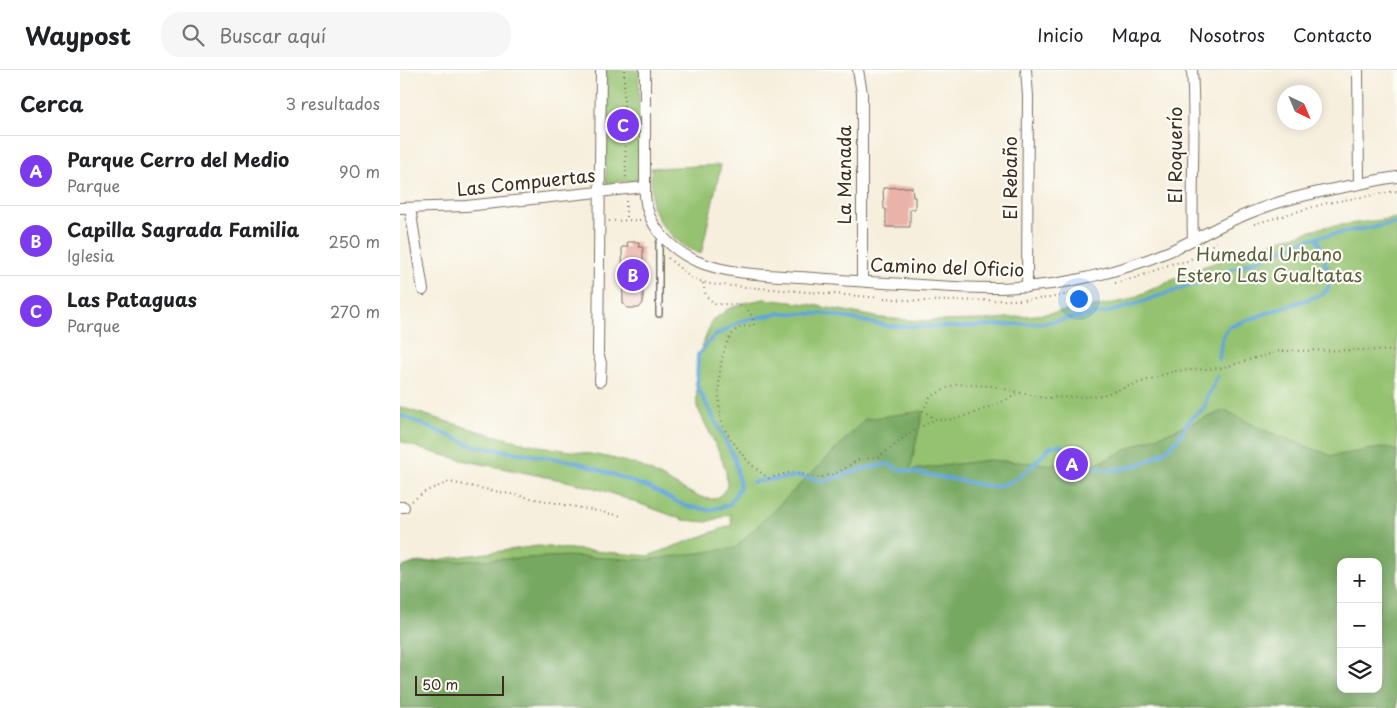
<!DOCTYPE html>
<html lang="es">
<meta charset="utf-8">
<style>
body{margin:0;font-family:"Playpen Sans",sans-serif;background:#f6f6f6;color:#202124}
.controls{position:absolute;right:15px;bottom:15px;display:grid;overflow:hidden;border-radius:10px;box-shadow:0 2px 12px #0003}
.controls button{width:45px;height:45px;display:grid;place-items:center;padding:0;border:0;border-bottom:1px solid #e0e0e0;background:#fff;color:#202124;font:25px sans-serif}
.compass{position:absolute;left:877px;top:15px;width:45px;height:45px;border-radius:50%;background:#fff;box-shadow:0 2px 12px #0003;rotate:136deg}
.scale{position:absolute;left:15px;bottom:12px;width:89px;box-sizing:border-box;padding-left:5px;border:2px solid #3b2a1e;border-top:0;font-size:14px;line-height:18px;white-space:nowrap;color:#3b2a1e;-webkit-text-stroke:4px #fdfcf7;paint-order:stroke}
.you{position:absolute;left:678px;top:228px;width:18px;height:18px;margin:-12px;border:4px solid #fff;border-radius:50%;background:#1a73e8;box-shadow:0 0 0 8px #1a73e833}
.badge{display:grid;place-items:center;width:32px;height:32px;border-radius:50%;background:#7c3aed;color:#fff;font-size:16px;font-weight:700}
.pin{position:absolute;translate:-50% -50%;border:2px solid #fff;box-shadow:0 1px 5px #0006}
.list{margin:0;padding:0;list-style:none}
h2{display:flex;justify-content:space-between;align-items:center;height:65px;margin:0;padding:0 20px;font-size:21px}
h2 small{font-size:16px;font-weight:400;color:#757577}
.list li{display:grid;grid-template-columns:32px 1fr auto;gap:15px;align-items:center;box-sizing:border-box;height:70px;padding:0 20px;border-top:1px solid #e0e0e0}
.list b{display:block;font-size:19px;white-space:nowrap}
.list p{margin:0;font-size:16px;white-space:nowrap;color:#757577}
.list em{font-size:16px;font-style:normal;color:#757577}
.icon{flex:none;width:28px;height:28px;fill:none;stroke:currentColor;stroke-width:2;stroke-linecap:round;stroke-linejoin:round}
.map{position:relative;flex:none;width:997px;height:638px;overflow:hidden}
header{display:flex;align-items:center;gap:30px;box-sizing:border-box;height:70px;padding:0 25px;background:#fff;border-bottom:1px solid #e0e0e0}
header strong{font-size:24px}
nav{display:flex;gap:28px;margin-inline-start:auto;font-size:18px}
.search{width:350px;height:45px;background:#f6f6f6;display:flex;align-items:center;gap:12px;box-sizing:border-box;padding:0 18px;border-radius:20px;color:#757577;font-size:19px}
main{display:flex}
aside{flex:1;background:#fff}
.map>svg:first-child{display:block}
.green{fill:#94c270;stroke:#687647;fill-rule:evenodd}
.forest{fill:#77a862;stroke:#596940;fill-rule:evenodd}
.lines{fill:none;stroke-linecap:round;stroke-linejoin:round}
.stream{stroke:#61a6d6;stroke-width:4}
.building{fill:#eab3a9}
.lane-casing{stroke:#7c6f61;stroke-width:8}
.street-casing{stroke:#7c6f61;stroke-width:12}
.path{stroke:#7c6f61;stroke-width:2;stroke-dasharray:1 4;stroke-linecap:butt}
.lane{stroke:#fff;stroke-width:5}
.street{stroke:#fff;stroke-width:10}
.labels{text-anchor:middle;stroke-width:4.5;stroke-linejoin:round;paint-order:stroke}
.street-label{font-size:18px;fill:#3b2a1e;stroke:#fdfcf7}
.park-label{font-size:18px;fill:#5a5f3b;stroke:#fdfcf7}
</style>
<header>
<strong>Waypost</strong>
<div class="search"><svg class="icon" aria-label="search" viewBox="0 0 24 24"><circle cx="10" cy="10" r="6"/><path d="M15 15l6 6"/></svg>Buscar aquí</div>
<nav><a>Inicio</a><a>Mapa</a><a>Nosotros</a><a>Contacto</a></nav>
</header>
<main>
<aside>
<h2>Cerca<small>3 resultados</small></h2>
<ul class="list">
<li><span class="badge">A</span><div><b>Parque Cerro del Medio</b><p>Parque</p></div><em>90 m</em></li>
<li><span class="badge">B</span><div><b>Capilla Sagrada Familia</b><p>Iglesia</p></div><em>250 m</em></li>
<li><span class="badge">C</span><div><b>Las Pataguas</b><p>Parque</p></div><em>270 m</em></li>
</ul>
</aside>
<div class="map">
<svg width="997" height="638" viewBox="0 0 997 638">
<rect width="100%" height="100%" fill="#fdfcf7"/>
<filter id="ink" filterUnits="userSpaceOnUse"><feTurbulence type="fractalNoise" baseFrequency=".02" numOctaves="2"/><feDisplacementMap in="SourceGraphic" scale="10" xChannelSelector="R" yChannelSelector="G"/><feConvolveMatrix kernelMatrix="1 2 1 2 8 2 1 2 1" color-interpolation-filters="sRGB"/></filter>
<filter id="wash" filterUnits="userSpaceOnUse"><feTurbulence type="fractalNoise" baseFrequency=".0096" numOctaves="4" result="noise"/><feDisplacementMap in="SourceGraphic" scale="20" xChannelSelector="R" yChannelSelector="G"/><feGaussianBlur stdDeviation="1.12" result="paint"/><feColorMatrix in="noise" values="0 0 0 0 0 0 0 0 0 0 0 0 0 0 0 0 0 1.4 0 .05"/><feComposite in="paint" operator="in"/></filter>
<g filter="url(#wash)">
<rect width="100%" height="100%" fill="#f6efdd"/>
<g class="green">
<polygon points="206,0 239,0 239,110 206,113"/>
<polygon points="321,95 301,184 287,178 273,167 261,154 252,136 251,98"/>
<path d="M997,148V638H0V498L14,493L138,476L248,486L332,455L330,444L307,452L284,450L202,420L171,412L62,390L24,380L0,371V337C46,351 92,367 140,376C158,380 177,381 196,385C210,387 223,391 237,395C255,401 297,431 313,429C319,428 323,422 327,417L326,401L320,384L297,337L296,309L299,284L312,251L328,239L344,233L364,229L408,234L481,248L520,251L586,250L635,245L689,238L728,230L792,201L863,175L924,157ZM941,492H978V619H941Z"/>
</g>
<path class="forest" d="M825,340L861,359L932,386L986,377L997,381V638H0V498L14,493L167,486L246,490L335,478L428,387L465,349L523,341L510,400L589,390L690,397L741,373ZM941,492H978V619H941Z"/>
<g class="lines">
<g class="stream">
<path d="M819,290C820,278 821,266 829,257L870,242L923,224L928,219L930,208L917,167"/>
<polyline points="0,345 73,376 177,392 250,418 285,436 309,440 329,435 340,417 335,389 297,316 298,285 313,267 341,251 381,243 427,244 488,256 561,257 644,253 714,241 806,210 912,168 997,153"/>
<path d="M353,412L399,406L425,411L462,399L489,394L498,399L594,417L613,411L630,398L650,377L660,375C671,382 676,393 690,397C720,406 761,391 780,366C783,361 785,355 790,350C794,345 800,342 804,338C806,335 806,330 807,327C811,319 815,314 817,306"/>
</g>
</g>
<g id="blocks">
<g class="building">
<polygon points="512,117 513,127 515,127 515,139 510,139 510,157 486,157 486,139 484,139 483,118"/>
<polygon points="227,172 239,172 239,177 243,177 243,233 239,238 227,238 223,233 222,177 228,177"/>
</g>
</g>
</g>
<g filter="url(#ink)">
<use href="#blocks" fill-opacity="0" stroke="#7c6f61" stroke-width="1"/>
<g class="lines">
<defs>
<polyline id="lane" points="259,244 259,174 262,167"/>
<g id="street">
<path d="M245,0V126C247,155 268,177 294,190C329,206 376,205 414,208C449,211 484,213 520,215C577,219 632,221 689,207C717,201 744,192 770,181C794,170 816,157 840,147C875,131 912,123 949,116C965,113 981,109 997,107"/>
<polyline points="458,0 462,23 462,211"/>
<polyline points="626,0 628,26 627,217"/>
<path d="M792,0C796,56 791,114 793,170"/>
<polyline points="958,0 959,114"/>
<polyline points="0,138 66,136 245,117"/>
<polyline points="10,138 23,220"/>
<polyline points="200,311 201,293 198,283 201,0"/>
<polyline points="0,437 4,437"/>
</g>
</defs>
<use href="#lane" class="lane-casing"/>
<use href="#street" class="street-casing"/>
<g class="path">
<polyline points="224,0 224,49"/>
<circle cx="224" cy="55" r="5.5"/>
<polyline points="225,61 226,108"/>
<polyline points="226,131 226,151"/>
<polyline points="209,151 240,150"/>
<polyline points="854,154 927,133 997,121"/>
<polyline points="268,188 291,208 309,214 520,231 622,230 649,228 669,224"/>
<path d="M303,213L306,226L315,234C326,235 344,231 350,243C352,246 353,251 354,255C350,256 343,256 339,258C316,272 316,333 323,356C325,361 329,365 331,369C343,386 351,397 369,408L392,402L419,408L439,402L458,390L478,387L495,375L509,363L536,349"/>
<polyline points="715,213 735,208 774,193 785,192 798,185 816,172"/>
<path d="M621,323C602,331 555,355 536,349C532,348 527,343 523,341L530,327L555,314L591,316L644,328L699,326L775,301L821,298L880,281L965,280L997,281"/>
<polyline points="12,431 26,421 49,412 222,446"/>
</g>
<use href="#lane" class="lane"/>
<use href="#street" class="street"/>
</g>
</g>
<g class="labels">
<g class="street-label">
<text transform="translate(776 85) rotate(-90)" y="6">El Roquerío</text>
<text transform="translate(445 105) rotate(-90)" y="6">La Manada</text>
<text transform="translate(611 108) rotate(-90)" y="6">El Rebaño</text>
<text transform="translate(126 113) rotate(-6)" y="6">Las Compuertas</text>
<text transform="translate(547 198) rotate(2)" y="6">Camino del Oficio</text>
</g>
<g class="park-label">
<text x="869" y="191">Humedal Urbano<tspan x="869" dy="21">Estero Las Gualtatas</tspan></text>
</g>
</g>
</svg>
<div class="controls">
<button>+</button>
<button>−</button>
<button><svg class="icon" aria-label="layers" viewBox="0 0 24 24"><path d="M12 4l9 5-9 5-9-5zM3 14l9 5 9-5"/></svg></button>
</div>
<svg class="compass" viewBox="-18 -18 36 36"><path d="M0-13l5 13h-10z" fill="#e53935"/><path d="M0 13l5-13h-10z" fill="#757577"/></svg>
<div class="scale">50 m</div>
<div class="you"></div>
<div class="pin badge" style="left:672px;top:394px">A</div>
<div class="pin badge" style="left:233px;top:205px">B</div>
<div class="pin badge" style="left:223px;top:55px">C</div>
</div>
</main>
